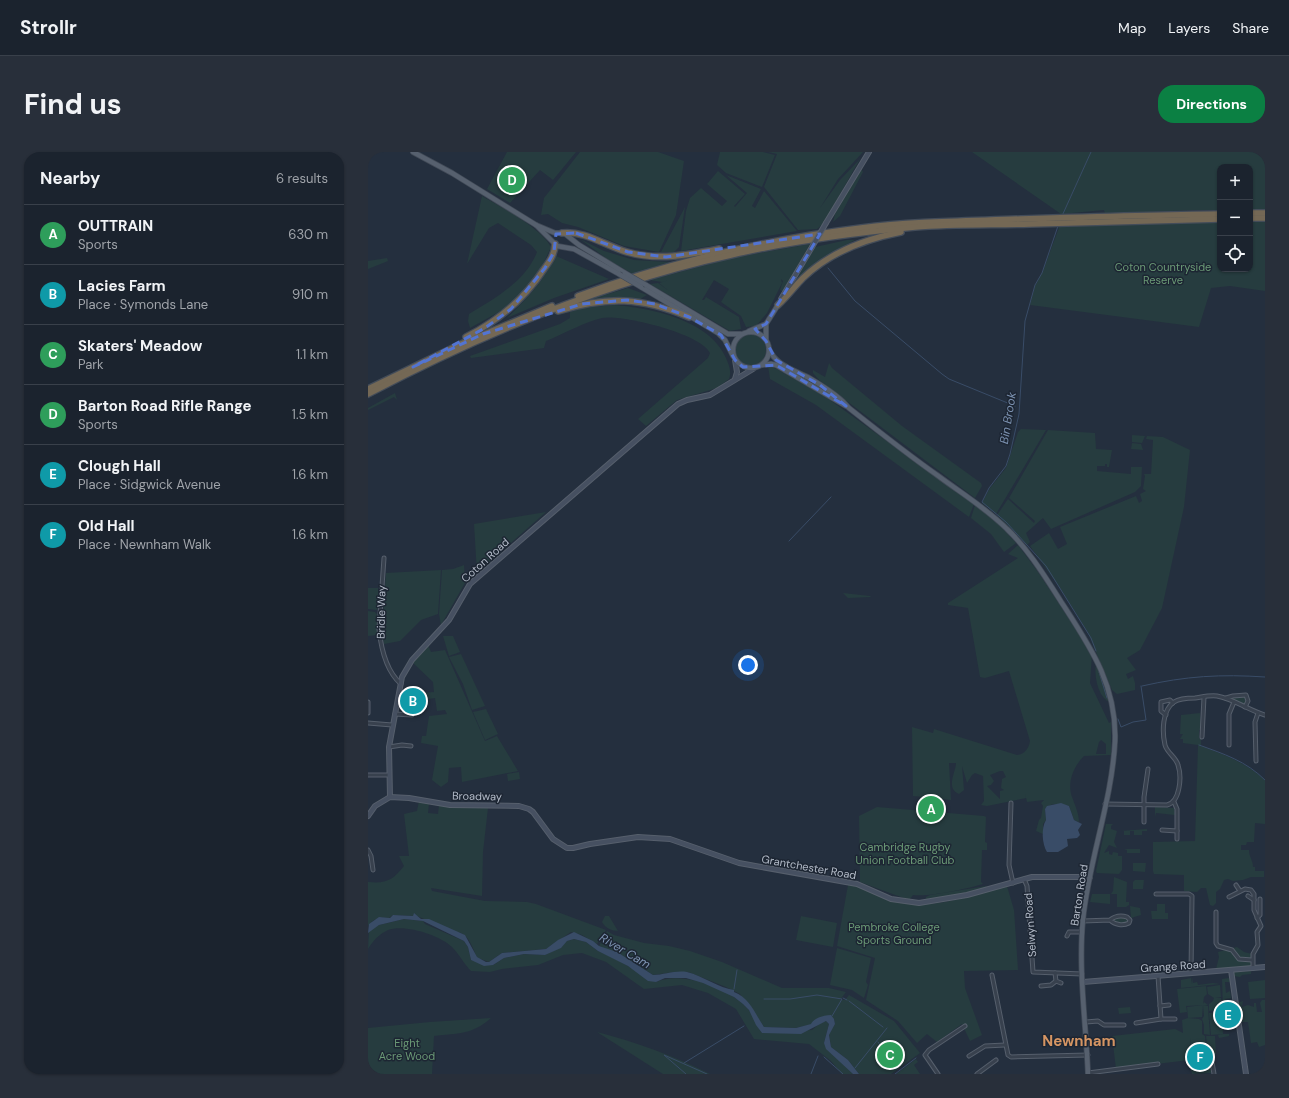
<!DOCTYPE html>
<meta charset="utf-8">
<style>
body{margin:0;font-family:"DM Sans",sans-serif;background:#282f3a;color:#f1f3f6}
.controls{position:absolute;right:12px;top:12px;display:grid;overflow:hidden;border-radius:8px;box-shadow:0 1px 3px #0004}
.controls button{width:36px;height:36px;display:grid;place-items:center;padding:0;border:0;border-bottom:1px solid #39404a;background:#1b232e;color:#f1f3f6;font:20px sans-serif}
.you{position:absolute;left:380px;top:513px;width:14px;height:14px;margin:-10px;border:3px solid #fff;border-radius:50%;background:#1a73e8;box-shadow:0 0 0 6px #1a73e833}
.badge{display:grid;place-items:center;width:26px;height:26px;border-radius:50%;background:#0b8043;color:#fff;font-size:13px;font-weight:700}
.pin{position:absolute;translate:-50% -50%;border:2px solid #fff;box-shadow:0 1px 4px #0006}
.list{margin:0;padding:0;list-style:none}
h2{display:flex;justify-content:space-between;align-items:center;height:52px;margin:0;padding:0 16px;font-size:17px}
h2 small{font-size:13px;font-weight:400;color:#a0a4aa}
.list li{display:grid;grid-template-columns:26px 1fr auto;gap:12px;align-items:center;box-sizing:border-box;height:60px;padding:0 16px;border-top:1px solid #39404a}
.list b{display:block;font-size:15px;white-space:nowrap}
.list p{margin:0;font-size:13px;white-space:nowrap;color:#a0a4aa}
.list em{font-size:13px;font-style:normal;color:#a0a4aa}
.icon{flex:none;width:22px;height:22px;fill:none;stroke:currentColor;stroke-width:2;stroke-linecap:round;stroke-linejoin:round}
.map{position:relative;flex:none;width:897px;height:922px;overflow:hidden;border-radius:16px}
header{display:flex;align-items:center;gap:24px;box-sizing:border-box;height:56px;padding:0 20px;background:#1b232e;border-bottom:1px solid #39404a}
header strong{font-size:19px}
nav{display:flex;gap:22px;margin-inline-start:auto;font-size:14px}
.intro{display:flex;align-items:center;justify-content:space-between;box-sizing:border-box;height:96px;padding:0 24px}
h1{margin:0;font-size:28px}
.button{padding:10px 18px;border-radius:16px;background:#0b8043;color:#fff;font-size:14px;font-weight:700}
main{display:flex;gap:24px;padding:0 24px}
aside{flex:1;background:#1b232e;border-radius:16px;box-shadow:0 1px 3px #0004}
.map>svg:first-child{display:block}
.green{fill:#263c3f;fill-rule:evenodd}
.water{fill:#394c67}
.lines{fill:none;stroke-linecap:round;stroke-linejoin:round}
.stream{stroke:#394c67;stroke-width:1}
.street-casing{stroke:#565f6c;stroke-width:5}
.secondary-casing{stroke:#565f6c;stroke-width:6}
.primary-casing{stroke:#414a57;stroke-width:6}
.highway-casing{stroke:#434c59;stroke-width:8}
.street{stroke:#38414e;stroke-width:3}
.secondary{stroke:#465061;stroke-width:4}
.primary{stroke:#56606e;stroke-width:4.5}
.highway{stroke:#746855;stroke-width:5.5}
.secondary-bridge-casing{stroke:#565f6c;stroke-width:6;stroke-linecap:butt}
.primary-bridge-casing{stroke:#414a57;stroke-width:6;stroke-linecap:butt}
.secondary-bridge{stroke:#465061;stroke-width:4}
.primary-bridge{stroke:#56606e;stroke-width:4.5}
.marked{fill:none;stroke:#5274d3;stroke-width:3;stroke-dasharray:8 5;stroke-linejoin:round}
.labels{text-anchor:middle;stroke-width:3;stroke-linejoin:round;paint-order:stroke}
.park-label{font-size:11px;fill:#6b9a76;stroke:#1d2633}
.street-label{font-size:11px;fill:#b4bcc9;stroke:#1d2633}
.water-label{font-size:12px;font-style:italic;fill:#7c92b1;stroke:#1d2633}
.district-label{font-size:15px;font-weight:bold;fill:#d59563;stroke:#1d2633}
</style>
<header>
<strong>Strollr</strong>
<nav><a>Map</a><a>Layers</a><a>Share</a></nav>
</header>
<div class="intro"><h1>Find us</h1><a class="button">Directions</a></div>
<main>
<aside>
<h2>Nearby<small>6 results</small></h2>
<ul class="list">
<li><span class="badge" style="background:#2e9e5b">A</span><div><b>OUTTRAIN</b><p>Sports</p></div><em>630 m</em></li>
<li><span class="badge" style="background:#0f9aa8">B</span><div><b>Lacies Farm</b><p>Place · Symonds Lane</p></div><em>910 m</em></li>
<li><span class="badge" style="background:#2e9e5b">C</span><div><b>Skaters' Meadow</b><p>Park</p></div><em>1.1 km</em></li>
<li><span class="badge" style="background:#2e9e5b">D</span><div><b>Barton Road Rifle Range</b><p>Sports</p></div><em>1.5 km</em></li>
<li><span class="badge" style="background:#0f9aa8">E</span><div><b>Clough Hall</b><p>Place · Sidgwick Avenue</p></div><em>1.6 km</em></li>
<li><span class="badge" style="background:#0f9aa8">F</span><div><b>Old Hall</b><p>Place · Newnham Walk</p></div><em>1.6 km</em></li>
</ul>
</aside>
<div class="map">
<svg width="897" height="922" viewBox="0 0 897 922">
<rect width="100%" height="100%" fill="#242f3e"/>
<g class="green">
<polygon points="139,0 208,0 185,28 172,18 142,51 119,37"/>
<polygon points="212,0 290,0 316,9 308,63 291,100 256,94 210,75 194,71 180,62 173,63 176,46"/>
<polygon points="352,0 395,0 407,3 394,35 358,21 349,13"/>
<polygon points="400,0 495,0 470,27 452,56 472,28 492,7 455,72 449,77 430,78 396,35 409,2"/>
<polygon points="604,0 897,0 897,57 882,58 882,15 852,15 852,58 827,58 737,62 736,58 693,62"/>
<polygon points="493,17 495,20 472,64 465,70 467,62"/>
<polygon points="350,19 377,42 366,54 367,55 379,41 358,23 393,37 384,54 387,56 396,39 429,79 313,99 318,59 322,46 333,36 354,54 359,49 339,32"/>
<path d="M114,44C133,55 173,76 183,95L172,119L154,144L140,155L102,176L100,169L101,162C126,147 158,129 169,100L163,93L130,71L121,76L99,112Z"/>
<polygon points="317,55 311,95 306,100 293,100"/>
<polygon points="882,69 897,69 897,139 862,134 843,136 831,175 662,153 667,134 675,119 692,73 852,70 852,117 882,117"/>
<polygon points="212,87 236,99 266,108 302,110 265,122 242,109"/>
<polygon points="479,88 487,88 456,105 427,130 447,95"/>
<polygon points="442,92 415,140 412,138 415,129 413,127 414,131 399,161 388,174 378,175 373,164 353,150 361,137 346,128 334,148 336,148 338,145 371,165 373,177 362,179 282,132 290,131 301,139 291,131 301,128 294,130 282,128 364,106"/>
<path d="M188,104L241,127L186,146L139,166C160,146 174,130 188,104Z"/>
<polygon points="19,106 20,109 0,117 0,109"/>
<polygon points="260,136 279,143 272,147 244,146 220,148"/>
<path d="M246,153C283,156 342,168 358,206C361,213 364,220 361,227L349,236L309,248L278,274L270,267L340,206L342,201C334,182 254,162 234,166C217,170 199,180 183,187L178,189L176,196L103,206L102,204L192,172L202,166V160L214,156Z"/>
<circle cx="382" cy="198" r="16"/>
<polygon points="461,211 464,216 534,274 613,331 614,334 607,346 451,228 445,221 445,218 457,225"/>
<polygon points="400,214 409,217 455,243 606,352 601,365 448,253 402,227"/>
<polygon points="27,241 29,248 26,245 0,258 0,256"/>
<polygon points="653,277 678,278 628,362 614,351 622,336 638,316 650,280"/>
<polygon points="680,278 727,281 728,297 744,298 741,315 739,315 739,312 737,312 737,314 729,314 729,319 763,322 763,315 774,315 773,334 767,340 683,377 675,366 658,381 662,390 659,393 629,363 640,347 666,371 667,369 641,346"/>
<polygon points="764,283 777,284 774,291 764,290"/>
<polygon points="779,284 795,285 822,298 816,355 794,456 772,498 759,506 768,518 758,522 760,527 765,524 767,531 767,538 749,542 744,538 720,481 692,436 662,394 681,381 690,397 699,392 692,375 768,344 771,351 774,349 772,342 778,339 775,337 777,324 776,322 783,322 785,288 778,287"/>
<polygon points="764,291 773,292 775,298 763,297"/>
<polygon points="607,353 633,374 648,391 636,400 623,382 603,366"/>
<polygon points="178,360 109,421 106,372"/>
<path d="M650,393L670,420L724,501L722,531L741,571L743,570V603L716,604C705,615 699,631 704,645C707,653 711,662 711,670L706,668L701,654C691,653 686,649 677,657L678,668L675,672V682L668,679L671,668L673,666L675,654L673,651L676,648L659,650L657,641L658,646L619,654L613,653L616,649L615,624L607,621L604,623L599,631L594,614L596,638L591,642C577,636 588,620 588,611H581L583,648L545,644L544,575L565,581L566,577L649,603C657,602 661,596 662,589L641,519L617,526L612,525L600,456L580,453V451L650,406L640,402ZM733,588L738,592V602H728L731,590ZM632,619H635L638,625L634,627L633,636L636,638L632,639V647L619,634L623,633L626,629L622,623Z"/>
<polygon points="96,413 97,431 73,473 71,462 74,418 85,417"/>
<polygon points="73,418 70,462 53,468 32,489 16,492 14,480 18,421"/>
<polygon points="0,436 10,436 11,456 8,458 0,457"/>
<polygon points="475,441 502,444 503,445 480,446"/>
<polygon points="0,459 7,460 10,464 9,483 0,484"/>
<polygon points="75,484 85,484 92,500 81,504"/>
<polygon points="60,493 63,500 77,498 117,589 129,584 150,619 94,630 93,615 81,616 80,630 73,635 64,628 70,594 53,591 54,584 58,584 61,564 79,562 77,558 69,559 67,546 54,548 53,541 66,540 65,530 44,510"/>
<polygon points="93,502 117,554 104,558 95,532 81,505"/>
<path d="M728,511L730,512L741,548L739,549C729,541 726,523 728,511Z"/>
<polygon points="877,544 879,547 876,552 862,546"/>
<polygon points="118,557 130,582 117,588 105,560"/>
<path d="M832,561L833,578H831V586L833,587V594C858,603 878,611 897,628V672L887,671L886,690H879L878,693H873V698H881C881,705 885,708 885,715H887V719H896V725H883L875,728L865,729L860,727L856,728L852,737L848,740V751L845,754L842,753L838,736H833L829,740L816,739V723L786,722L785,719V690L827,689L830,593L815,591V587H812L815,582H812L813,563Z"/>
<polygon points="151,620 152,627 140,629 139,622"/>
<path d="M51,649L61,651L60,661L70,662L71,653L91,656H120L115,700L114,744L63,736L64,739L117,749L159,750L168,752L238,778L229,792L214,783L203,780L178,797L134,801L121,810L109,806C105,796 100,780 88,780C80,775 48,765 46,762L45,764L25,763L21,766C12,765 6,766 0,774V730C18,732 25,728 36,714L31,704H41L36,662L49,659Z"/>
<path d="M509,655L616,664L618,665L617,690L619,691V698H614L613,730L615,732C598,737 562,745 545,743L541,748L492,730L491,664Z"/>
<polygon points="787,655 806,656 807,663 788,661 787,665"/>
<polygon points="738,672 745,672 743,674 743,677 749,679 746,690 749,696 741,693 736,701 741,699 741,702 744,703 745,700 750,701 750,704 754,704 754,718 751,722 729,721 728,719"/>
<polygon points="779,677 779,679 774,679 774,683 766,683 766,679 762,679 762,683 756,683 756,679 753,679"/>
<polygon points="756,697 772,697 772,701 759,701 759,698"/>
<polygon points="765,711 778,711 777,720 765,719"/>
<polygon points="746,725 759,730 758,750 761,750 761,753 758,755 749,755 749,742 742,742 742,752 722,750 724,742 743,742 745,739"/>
<polygon points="767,728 776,728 775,737 765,737 765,730"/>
<path d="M480,733C486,734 493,735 498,737C511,741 522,749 536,751C569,757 607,742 639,734L646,758L650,818L596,819L597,836L614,883L602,889L594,872L569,890L559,882L549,891L530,869L498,848L507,806L469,794Z"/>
<polygon points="618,734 618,736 611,739 558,748 558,745 562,743"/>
<polygon points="789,752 797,752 797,761 800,761 800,767 784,767 783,759 789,759"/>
<polygon points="762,754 772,756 773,763 763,766"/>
<path d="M237,764H241L250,779C244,779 237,776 234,770Z"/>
<polygon points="433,764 469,771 465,795 428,788"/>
<polygon points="757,765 760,768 758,771 750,771 744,768 749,766"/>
<path d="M36,767L55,769L57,772L96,789L100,795L103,808L125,813L136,806L156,802L177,803L199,789L206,787L218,790L230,799L244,805L288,830C313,818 363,836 380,857C386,864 388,874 394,881L444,878L452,871L458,869L461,872L456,891L485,922H474L463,909L441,892L386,887L368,857L340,841L314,833L276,837L238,810L214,801L195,803L170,813L134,817L122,820L103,819C96,812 91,802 84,795C71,783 37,772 20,778C11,782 5,789 0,797L1,778L11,773Z"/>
<polygon points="239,779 246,783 276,791 301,794 322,799 354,810 414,836 461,836 478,840 472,848 477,848 481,843 526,869 552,901 523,922 491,922 480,908 463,895 461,882 467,872 466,867 428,876 396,875 372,842 358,835 320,820 306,820 285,823 262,808 231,794"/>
<polygon points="869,795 876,800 884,802 883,815 848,817 851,805 850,800"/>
<polygon points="469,796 503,806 498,830 500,833 496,846 484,838 462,833"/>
<polygon points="883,819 883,822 874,823 872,825 866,824 865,820"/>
<polygon points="825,825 825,831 829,830 830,833 845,831 852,832 813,836 813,828 823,826 824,832"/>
<polygon points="861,826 862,830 857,830 858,841 862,839 863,846 857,847 855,858 854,827"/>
<polygon points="897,828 897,846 882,847 880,830"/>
<polygon points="852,833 853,845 847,846 853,846 854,858 841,859 841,852 845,849 846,846 840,842 839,835"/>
<polygon points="838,834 839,842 836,845 835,852 836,850 840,853 818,854 819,860 812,861 809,837"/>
<polygon points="894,848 897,848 897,893 891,895 889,890 883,891 880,870 872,870 869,851 875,849 874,855 880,853 886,855 886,851 888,851 889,860 894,860 892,851"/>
<polygon points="835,853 840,854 842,883 836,882 836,873 834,867 836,864"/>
<polygon points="835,853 834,865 820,866 819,855"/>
<polygon points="762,855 763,861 751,862 750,856"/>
<polygon points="854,860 855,882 861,882 861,884 851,886 850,883 855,882 843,883 841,861"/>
<path d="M123,866C104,883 90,881 66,884L64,922H0V876L62,870Z"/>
<polygon points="820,866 831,867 834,869 834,882 837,884 838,897 823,899 822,886 822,898 820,899 828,900 829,911 836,912 837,917 840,914 843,915 843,921 824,922 821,908 748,917 744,884 807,877 815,881 814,868"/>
<path d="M229,880C268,890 306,904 342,922H295Z"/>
<polygon points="838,884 847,884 848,902 840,903"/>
<polygon points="548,907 550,910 546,913 552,922 528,922"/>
</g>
<g class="water">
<path d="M693,651L701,654L706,668L714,672L710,678L712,683L709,686L699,687L700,694L690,700H679C674,692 673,676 678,668L677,657L679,654Z"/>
<path d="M46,761L53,767H61L97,783L109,805L118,810H121L134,801L178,797L190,788L206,780L225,789L231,794L249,800L285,823C296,823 307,818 319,820C335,824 351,836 366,838V840C382,846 387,862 396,875L428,876L443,872C446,866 456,863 463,863L466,867L467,872L461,883L463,895L480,908L491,922H485L458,897L456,891L461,872L458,869L433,882L394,881L388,873L381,858L375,852L366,845L335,831L318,826H297L288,830L280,829L260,814L230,799L218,790L206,787L199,789L193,796L177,803L156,802L136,806L125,813L116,814L103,808L100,795L96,789L55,769L36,767L11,773L0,781L1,772L11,765L22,766L25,763L45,764Z"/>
</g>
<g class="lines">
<g class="stream">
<polyline points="694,64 723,0"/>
<polyline points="690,74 674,121 667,133 657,169 651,262 642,302 638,314 621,336 614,350 638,370 678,414 723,486 728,499"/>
<polyline points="460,116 487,149 574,222 581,227 647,254"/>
<polyline points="421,389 463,345"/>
<polyline points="731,520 739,546"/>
<path d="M774,534C818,524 853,522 897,525"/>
<polyline points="750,567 753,575 765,570 778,568 773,534"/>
<path d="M831,593C856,602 878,609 897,628"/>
<polyline points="366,837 369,818"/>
<polyline points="475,846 479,848"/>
<polyline points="396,847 422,847 449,843 474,847 464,864"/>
<polyline points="481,849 515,875"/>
<polyline points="510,890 529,917"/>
<polyline points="456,905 475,922"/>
<polyline points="316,911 376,874"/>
<polyline points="487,916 519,876"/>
<polyline points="318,922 296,903 339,922"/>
<polyline points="443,922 450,904"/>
<polyline points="527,922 548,906"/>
</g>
<defs>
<g id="street">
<path d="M16,406L11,477C13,496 18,519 33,532"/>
<polyline points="858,546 865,544 878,543 880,549 877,555"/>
<polyline points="0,561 0,550"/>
<polyline points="27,562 44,563"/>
<polyline points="798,563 793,559 793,550 802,548 805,551"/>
<polyline points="0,571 24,573"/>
<polyline points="834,585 836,545"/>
<polyline points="861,593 861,562 866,550"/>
<polyline points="21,595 34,593 43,594"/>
<polyline points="888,609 887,570 890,561"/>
<polyline points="0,623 20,623"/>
<polyline points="806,650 809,657 809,687"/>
<polyline points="643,651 641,713 645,731"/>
<path d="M737,652L799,653C812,650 814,625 810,613C808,605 799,601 797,593C794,580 794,558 806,550C812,546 821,546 827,546C834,545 842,543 849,544C866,547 880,558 897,563"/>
<polyline points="776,670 776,645 780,617"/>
<polyline points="794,678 809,679"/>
<polyline points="0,698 3,704 5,718"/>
<polyline points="656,727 659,734 665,820 714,822"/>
<polyline points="868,733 872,739"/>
<polyline points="788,742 821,742 824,744 823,821"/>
<polyline points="880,744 886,748"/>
<polyline points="861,745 877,737 883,738 886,742 886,758 893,774 889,780 890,793 885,802 885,816"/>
<polyline points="848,760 848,791 850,794 864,798 871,807 884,808"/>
<polyline points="889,766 892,763 892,747"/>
<path d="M715,769L742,768C747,764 753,763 759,765L762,768L761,771C755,774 747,773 742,768"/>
<polyline points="699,784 701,780 714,780"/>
<polyline points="687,821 688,829 693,831"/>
<polyline points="624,823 640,903 643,905 720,903"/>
<polyline points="673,834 683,833 688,829"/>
<polyline points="792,854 801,853"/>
<polyline points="793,867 807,867"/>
<polyline points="718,870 730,869 736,873 756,873"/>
<polyline points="768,871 793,867 790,824"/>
<polyline points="601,904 617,894 637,893"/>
<polyline points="844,910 846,922"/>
<polyline points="720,921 790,912"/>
<polyline points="570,922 557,903 561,898 597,874"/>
<polyline points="609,922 628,908"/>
</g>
<g id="secondary">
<polyline points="458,71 501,0"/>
<polyline points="413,147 444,95"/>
<polyline points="367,208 369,220 367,227"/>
<polyline points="22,645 21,595 34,525 44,508 81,468 102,432 310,252 319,248 342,243 385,217"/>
<polyline points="0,664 7,654 22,645 41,646 82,653 151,654 161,657 165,660 185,687 199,696 205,696 222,692 270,685 302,687 371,711 489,732 523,747 551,751 599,743 664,725 722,725"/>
<polyline points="863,818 878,922"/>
<polyline points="715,830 897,815"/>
</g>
<g id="primary">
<polyline points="45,0 84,21 168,73 189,94 206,97 251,122"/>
<polyline points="168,73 187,81 196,81 211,93 257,121"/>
<polyline points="278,133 360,182 373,182"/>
<polyline points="273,135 350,181 357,188 365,204"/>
<polyline points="381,179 398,172"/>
<circle cx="383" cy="198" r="18"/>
<polyline points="398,187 398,172 410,153"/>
<path d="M401,197C408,214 427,218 443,227C453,233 463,239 472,247C476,250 478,253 481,256C510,279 539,302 569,323C593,341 618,356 639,377C660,397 676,423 692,448C721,493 749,532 747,589C744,649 721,708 715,767C710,818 718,871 720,922"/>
<polyline points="394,213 403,212 408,213 478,254"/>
</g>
<g id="highway">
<polyline points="882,61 897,61"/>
<polyline points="882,66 897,66"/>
<path d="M194,81C216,78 238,94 259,100C290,109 320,103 351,97"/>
<path d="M210,144C302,110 396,88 493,76C546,69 599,69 653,67C719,65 786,63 852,62"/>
<path d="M410,153C419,145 427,134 435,126C462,100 497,87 533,80"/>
<path d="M190,159C240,144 273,145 321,165"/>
<path d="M98,185C130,169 156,148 176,117C181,110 187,102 187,92"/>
<polyline points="0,237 93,192 184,154"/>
<path d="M0,242C114,182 236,131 363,103C423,89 485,81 547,75C585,72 623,73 662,72C725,70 789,69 852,67"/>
</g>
</defs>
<use href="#street" class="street-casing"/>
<use href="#secondary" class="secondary-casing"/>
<use href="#primary" class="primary-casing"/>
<use href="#highway" class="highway-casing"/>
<use href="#street" class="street"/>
<use href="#secondary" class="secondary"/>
<use href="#primary" class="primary"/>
<use href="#highway" class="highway"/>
<defs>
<polyline id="secondary-bridge" points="444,95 458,71"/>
<g id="primary-bridge">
<polyline points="257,121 278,133"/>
<polyline points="251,122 273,135"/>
</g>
</defs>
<use href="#secondary-bridge" class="secondary-bridge-casing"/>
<use href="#primary-bridge" class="primary-bridge-casing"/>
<use href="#secondary-bridge" class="secondary-bridge"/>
<use href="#primary-bridge" class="primary-bridge"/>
</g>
<path class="marked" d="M208,81L260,100L298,105L452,82L398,172L387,177L398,189L408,208L452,233L478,254L408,213L375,215L367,208L353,183L321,165L287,152L259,148L214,152L115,182L45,215L117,176L143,157L177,116L186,100L188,82Z"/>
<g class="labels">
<g class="park-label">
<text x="795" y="119">Coton Countryside<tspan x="795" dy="13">Reserve</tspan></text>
<text x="537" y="699">Cambridge Rugby<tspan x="537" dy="13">Union Football Club</tspan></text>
<text x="526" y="779">Pembroke College<tspan x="526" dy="13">Sports Ground</tspan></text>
<text x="39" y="895">Eight<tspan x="39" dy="13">Acre Wood</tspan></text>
</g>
<g class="street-label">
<text transform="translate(117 408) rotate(-42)" y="4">Coton Road</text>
<text transform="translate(13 460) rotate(-89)" y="4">Bridle Way</text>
<text transform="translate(109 644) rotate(1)" y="4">Broadway</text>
<text transform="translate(441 715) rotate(10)" y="4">Grantchester Road</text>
<text transform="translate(711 743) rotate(-81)" y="4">Barton Road</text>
<text transform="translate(662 773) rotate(-94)" y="4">Selwyn Road</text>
<text transform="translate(805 814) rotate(-4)" y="4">Grange Road</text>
</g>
<g class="water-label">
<text transform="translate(640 266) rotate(-81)" y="4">Bin Brook</text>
<text transform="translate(257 799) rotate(31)" y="4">River Cam</text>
</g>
<g class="district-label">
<text x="711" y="894">Newnham</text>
</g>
</g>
</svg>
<div class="controls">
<button>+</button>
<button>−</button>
<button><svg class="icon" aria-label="locate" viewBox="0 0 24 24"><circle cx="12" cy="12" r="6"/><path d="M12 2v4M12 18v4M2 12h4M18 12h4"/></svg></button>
</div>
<div class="you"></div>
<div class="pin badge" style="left:563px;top:657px;background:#2e9e5b">A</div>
<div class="pin badge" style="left:45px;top:549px;background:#0f9aa8">B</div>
<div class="pin badge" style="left:522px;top:903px;background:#2e9e5b">C</div>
<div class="pin badge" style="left:144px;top:28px;background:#2e9e5b">D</div>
<div class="pin badge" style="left:860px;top:863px;background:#0f9aa8">E</div>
<div class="pin badge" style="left:832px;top:905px;background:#0f9aa8">F</div>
</div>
</main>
